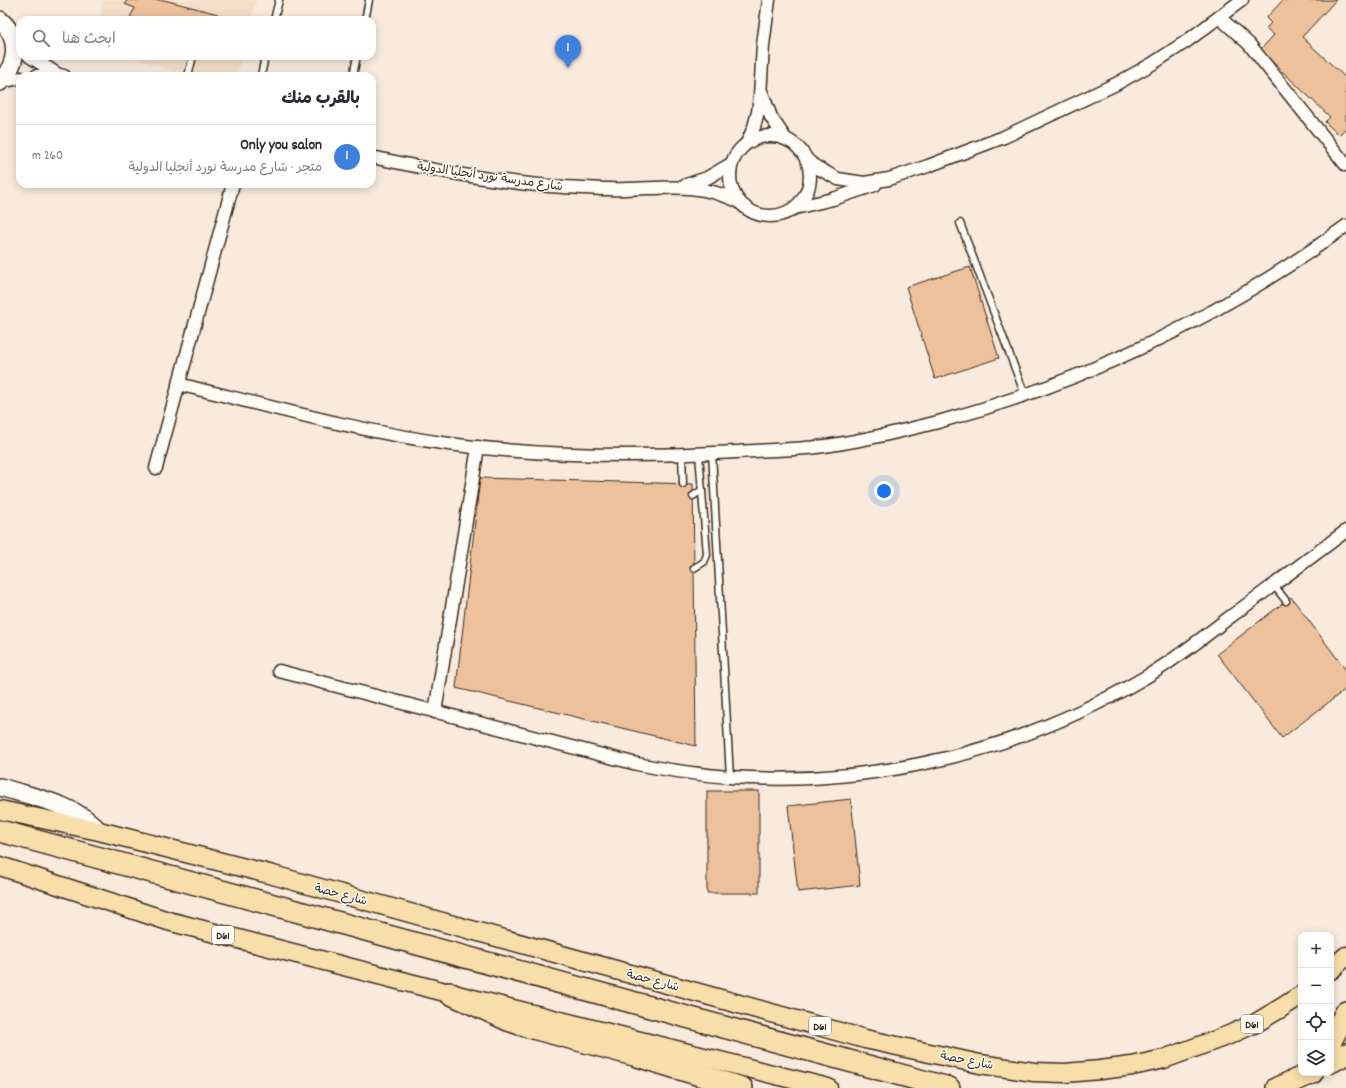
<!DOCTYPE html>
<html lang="ar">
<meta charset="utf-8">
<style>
body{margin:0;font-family:Dekko,"Playpen Sans Arabic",sans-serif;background:#f7f7f7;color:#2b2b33;direction:rtl}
.controls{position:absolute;right:12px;bottom:12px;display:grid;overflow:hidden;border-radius:8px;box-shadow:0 2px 10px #0003}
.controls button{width:36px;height:36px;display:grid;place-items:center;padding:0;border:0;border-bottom:1px solid #e1e1e2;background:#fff;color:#2b2b33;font:20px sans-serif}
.you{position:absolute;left:884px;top:491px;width:14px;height:14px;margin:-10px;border:3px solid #fff;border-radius:50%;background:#1a73e8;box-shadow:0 0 0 6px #1a73e833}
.badge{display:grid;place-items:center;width:26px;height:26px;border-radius:50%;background:#d93025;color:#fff;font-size:13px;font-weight:700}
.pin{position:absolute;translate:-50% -33px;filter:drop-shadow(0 1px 2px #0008)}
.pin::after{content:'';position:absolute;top:21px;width:14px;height:12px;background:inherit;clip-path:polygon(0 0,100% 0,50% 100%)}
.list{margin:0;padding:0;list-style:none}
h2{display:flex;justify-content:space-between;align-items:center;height:52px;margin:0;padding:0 16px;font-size:17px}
h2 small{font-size:13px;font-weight:400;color:#7c7c81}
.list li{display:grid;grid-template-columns:26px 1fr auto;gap:12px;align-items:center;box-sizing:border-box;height:64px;padding:0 16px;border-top:1px solid #e1e1e2}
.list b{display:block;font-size:15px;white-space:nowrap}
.list p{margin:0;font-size:13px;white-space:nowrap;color:#7c7c81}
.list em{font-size:13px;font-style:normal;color:#7c7c81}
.icon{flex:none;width:22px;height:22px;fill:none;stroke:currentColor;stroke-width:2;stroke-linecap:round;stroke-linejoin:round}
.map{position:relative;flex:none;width:1346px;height:1088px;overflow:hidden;direction:ltr}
.search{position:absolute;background:#fff;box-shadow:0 2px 10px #0003;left:16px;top:16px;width:360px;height:44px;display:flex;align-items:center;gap:10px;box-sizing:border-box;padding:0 14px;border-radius:12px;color:#7c7c81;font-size:15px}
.panel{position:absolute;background:#fff;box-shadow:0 2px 10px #0003;left:16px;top:72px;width:360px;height:116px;border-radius:12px;direction:rtl}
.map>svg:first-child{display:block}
.built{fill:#f4dec9}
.building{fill:#ecc19c;stroke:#3b2a1e}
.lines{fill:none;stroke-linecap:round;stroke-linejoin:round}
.lane-casing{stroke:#3b2a1e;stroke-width:9}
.street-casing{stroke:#3b2a1e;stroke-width:15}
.secondary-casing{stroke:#3b2a1e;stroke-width:20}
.primary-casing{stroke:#3b2a1e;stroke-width:21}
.highway-casing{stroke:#3b2a1e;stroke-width:24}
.lane{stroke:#fdfcf7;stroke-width:6}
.street{stroke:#fdfcf7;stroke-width:12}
.secondary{stroke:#fdfcf7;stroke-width:17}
.primary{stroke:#f8deab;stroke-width:18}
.highway{stroke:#f8deab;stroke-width:21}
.labels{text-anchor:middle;stroke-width:3;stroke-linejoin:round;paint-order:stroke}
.shield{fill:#fdfcf7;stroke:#75695f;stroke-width:1}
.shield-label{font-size:11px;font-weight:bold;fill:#3b2a1e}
.street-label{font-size:12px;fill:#3b2a1e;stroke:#fdfcf7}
</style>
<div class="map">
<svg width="1346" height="1088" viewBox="0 0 1346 1088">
<rect width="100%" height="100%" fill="#f8eadc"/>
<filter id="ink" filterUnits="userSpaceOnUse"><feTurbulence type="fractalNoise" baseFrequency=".025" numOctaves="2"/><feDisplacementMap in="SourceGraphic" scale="8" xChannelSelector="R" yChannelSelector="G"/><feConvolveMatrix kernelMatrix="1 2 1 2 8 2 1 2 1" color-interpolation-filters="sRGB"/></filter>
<g filter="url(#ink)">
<g class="built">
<polygon points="103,0 256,0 251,20 99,20"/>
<polygon points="125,56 242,56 236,76 192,76"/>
</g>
<g class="building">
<polygon points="127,0 164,0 218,14 213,20 139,20 130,17 135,8 125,4"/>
<polygon points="1283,0 1336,0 1302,37 1346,78 1346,128 1339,135 1325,122 1330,117 1260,50 1274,35 1266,28 1271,23 1266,18"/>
<polygon points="970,267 999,358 935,379 906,287"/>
<polygon points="480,478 693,484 696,746 456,688"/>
<polygon points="1291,597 1346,670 1346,689 1282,738 1217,654"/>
<rect x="707" y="791" width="52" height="102"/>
<polygon points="851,799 860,885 798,892 788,806"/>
</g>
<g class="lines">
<defs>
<g id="lane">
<polyline points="274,20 279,0"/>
<polyline points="365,20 369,0"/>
<polyline points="188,76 193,56"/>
<polyline points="261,76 265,56"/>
<polyline points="353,76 357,56"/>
<polyline points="960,223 1025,395"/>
<polyline points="712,453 730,777"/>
<polyline points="682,454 683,484"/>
<polyline points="693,496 702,490"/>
<polyline points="694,568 704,562 707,555 699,454"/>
<polyline points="1274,585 1286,601"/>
</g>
<g id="street">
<polyline points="1219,17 1249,44 1346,165"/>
<polyline points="29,56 59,75 64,76"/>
<polyline points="36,76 59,75"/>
<polyline points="1,82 20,78"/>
<polyline points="762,93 771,117 785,138"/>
<circle cx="770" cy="176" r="40"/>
<polyline points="748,141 754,127 758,112 760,96 763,45 769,0"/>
<path d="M372,157C435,171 500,183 564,187C584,188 605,190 625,189C669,188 696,182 738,201"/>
<polyline points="806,159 816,167 838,179 864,183 889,179 928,166 1004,137 1116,84 1152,64 1187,41 1242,0"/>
<polyline points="686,185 707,178 731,164"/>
<polyline points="795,208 833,199 875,185"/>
<path d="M178,384C268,406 357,431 449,444C545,457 641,457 737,452C764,450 791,450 817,447C858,442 899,432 938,422C1085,382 1223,316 1346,226"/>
<polyline points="156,468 233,184"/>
<path d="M279,671L637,764C668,770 699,775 730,777C874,787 1020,751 1144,678C1175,660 1202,638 1230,617C1269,589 1307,560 1346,531"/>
<polyline points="435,712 478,447"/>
</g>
<g id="secondary">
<path d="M0,20C21,39 18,63 0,82"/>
<path d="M0,787C33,797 76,804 99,831"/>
</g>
<g id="primary">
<polyline points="0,810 99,831 273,875 865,1039 980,1064 1034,1072 1065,1073 1100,1070 1132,1066 1164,1059 1229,1035 1256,1023 1281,1008 1301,995"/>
<polyline points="0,866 168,921 449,993 828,1088"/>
<polyline points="1331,970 1346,956"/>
</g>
<g id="highway">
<polyline points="0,831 949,1088"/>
<polyline points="449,993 508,1020 529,1027 634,1055 742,1088"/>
<polyline points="1331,1041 1346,1012"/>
<polyline points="1331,1062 1346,1054"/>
<polyline points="1277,1088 1312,1073"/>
</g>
</defs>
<use href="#lane" class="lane-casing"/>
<use href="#street" class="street-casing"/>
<use href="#secondary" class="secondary-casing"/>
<use href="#primary" class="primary-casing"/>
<use href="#highway" class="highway-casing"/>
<use href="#lane" class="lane"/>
<use href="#street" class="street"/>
<use href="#secondary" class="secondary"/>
<use href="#primary" class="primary"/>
<use href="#highway" class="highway"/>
</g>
</g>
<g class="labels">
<g class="shield">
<rect x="212" y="926" width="22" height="18" rx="3"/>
<rect x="1241" y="1015" width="22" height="18" rx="3"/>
<rect x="809" y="1017" width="22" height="18" rx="3"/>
</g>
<g class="shield-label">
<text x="223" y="939">D61</text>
<text x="1252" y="1028">D61</text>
<text x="820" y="1030">D61</text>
</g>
<g class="street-label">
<text transform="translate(490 176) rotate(8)" y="4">شارع مدرسة نورد أنجليا الدولية</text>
<text transform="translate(341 894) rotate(15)" y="4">شارع حصة</text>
<text transform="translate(653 980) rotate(15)" y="4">شارع حصة</text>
<text transform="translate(967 1060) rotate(11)" y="4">شارع حصة</text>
</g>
</g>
</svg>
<div class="controls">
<button>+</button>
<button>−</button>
<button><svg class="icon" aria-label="locate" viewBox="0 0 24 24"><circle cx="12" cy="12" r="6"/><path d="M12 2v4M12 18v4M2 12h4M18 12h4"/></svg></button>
<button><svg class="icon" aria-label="layers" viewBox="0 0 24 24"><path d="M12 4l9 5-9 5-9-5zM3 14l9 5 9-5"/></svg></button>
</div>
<div class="you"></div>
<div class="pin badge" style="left:568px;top:68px;background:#3f7fe0">1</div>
<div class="search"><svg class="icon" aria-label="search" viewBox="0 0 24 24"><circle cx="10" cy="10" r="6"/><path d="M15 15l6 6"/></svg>ابحث هنا</div>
<section class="panel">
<h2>بالقرب منك<small></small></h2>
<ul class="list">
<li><span class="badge" style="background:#3f7fe0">1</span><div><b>Only you salon</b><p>متجر · شارع مدرسة نورد أنجليا الدولية</p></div><em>260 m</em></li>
</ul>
</section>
</div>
